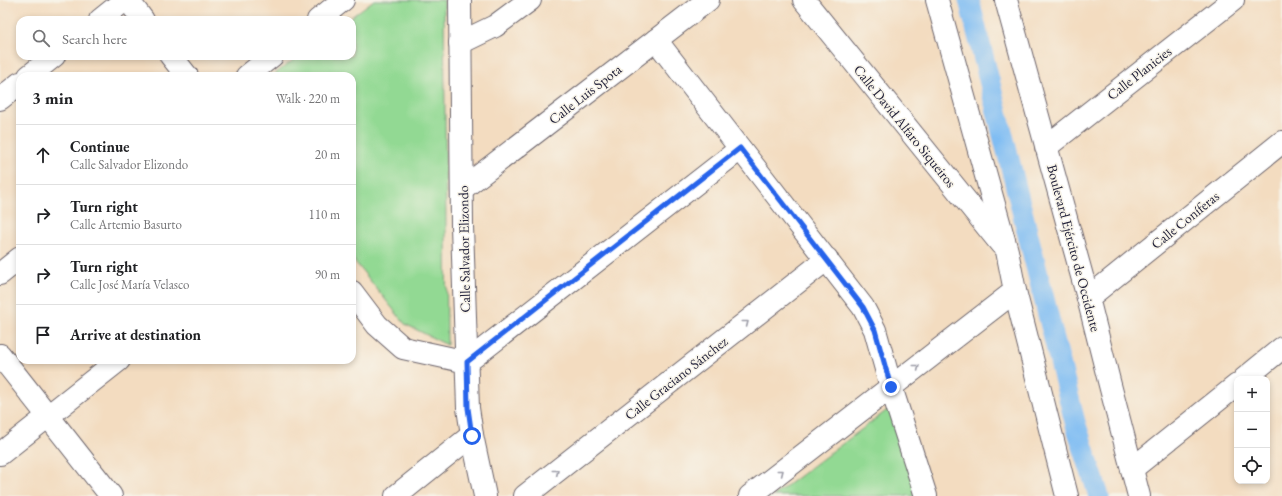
<!DOCTYPE html>
<meta charset="utf-8">
<style>
body{margin:0;font-family:"EB Garamond",serif;background:#f2f2f2;color:#202124}
.controls{position:absolute;right:12px;bottom:12px;display:grid;overflow:hidden;border-radius:8px;box-shadow:0 2px 6px #0003}
.controls button{width:36px;height:36px;display:grid;place-items:center;padding:0;border:0;border-bottom:1px solid #e0e0e0;background:#fff;color:#202124;font:20px sans-serif}
.stop{position:absolute;width:12px;height:12px;margin:-9px;border:3px solid #2563eb;border-radius:50%;background:#fff}
.stop.end{background:#2563eb;border-color:#fff;box-shadow:0 1px 4px #0008}
.list{margin:0;padding:0;list-style:none}
h2{display:flex;justify-content:space-between;align-items:center;height:52px;margin:0;padding:0 16px;font-size:17px}
h2 small{font-size:13px;font-weight:400;color:#757577}
.list li{display:grid;grid-template-columns:26px 1fr auto;gap:12px;align-items:center;box-sizing:border-box;height:60px;padding:0 16px;border-top:1px solid #e0e0e0}
.list b{display:block;font-size:15px;white-space:nowrap}
.list p{margin:0;font-size:13px;white-space:nowrap;color:#757577}
.list em{font-size:13px;font-style:normal;color:#757577}
.icon{flex:none;width:22px;height:22px;fill:none;stroke:currentColor;stroke-width:2;stroke-linecap:round;stroke-linejoin:round}
.map{position:relative;flex:none;width:1282px;height:496px;overflow:hidden}
.search{position:absolute;background:#fff;box-shadow:0 2px 6px #0003;left:16px;top:16px;width:340px;height:44px;display:flex;align-items:center;gap:10px;box-sizing:border-box;padding:0 14px;border-radius:12px;color:#757577;font-size:15px}
.panel{position:absolute;background:#fff;box-shadow:0 2px 6px #0003;left:16px;top:72px;width:340px;height:292px;border-radius:12px}
.map>svg:first-child{display:block}
.green{fill:#92d993;stroke:#5a7e67}
.lines{fill:none;stroke-linecap:round;stroke-linejoin:round}
.canal{stroke:#80bdf3;stroke-width:21}
.minor-casing{stroke:#6b636a;stroke-width:24}
.minor{stroke:#fff;stroke-width:22}
.oneway{stroke:#9c9ca7}
.route{stroke:#2563eb;stroke-width:5}
.labels{text-anchor:middle;stroke-width:3;stroke-linejoin:round;paint-order:stroke}
.street-label{font-size:14px;fill:#22223b;stroke:#f7f3e8}
</style>
<div class="map">
<svg width="1282" height="496" viewBox="0 0 1282 496">
<rect width="100%" height="100%" fill="#f7f3e8"/>
<filter id="ink" filterUnits="userSpaceOnUse"><feTurbulence type="fractalNoise" baseFrequency=".025" numOctaves="2"/><feDisplacementMap in="SourceGraphic" scale="8" xChannelSelector="R" yChannelSelector="G"/><feConvolveMatrix kernelMatrix="1 2 1 2 8 2 1 2 1" color-interpolation-filters="sRGB"/></filter>
<filter id="wash" filterUnits="userSpaceOnUse"><feTurbulence type="fractalNoise" baseFrequency=".012" numOctaves="4" result="noise"/><feDisplacementMap in="SourceGraphic" scale="16" xChannelSelector="R" yChannelSelector="G"/><feGaussianBlur stdDeviation="0.9" result="paint"/><feColorMatrix in="noise" values="0 0 0 0 0 0 0 0 0 0 0 0 0 0 0 0 0 1.4 0 .05"/><feComposite in="paint" operator="in"/></filter>
<g filter="url(#wash)">
<rect width="100%" height="100%" fill="#f3dcc0"/>
<g class="green">
<polygon points="374,0 444,0 447,345 405,324 352,258 352,76 272,76 299,56 352,56 352,20 347,20"/>
<polygon points="898,402 919,496 773,496"/>
</g>
<g class="lines">
<polyline class="canal" points="969,0 1075,422 1099,496"/>
</g>
</g>
<g filter="url(#ink)">
<g class="lines">
<defs>
<g id="minor">
<polyline points="128,0 143,20"/>
<polyline points="460,0 462,226 468,408 472,435 485,496"/>
<polyline points="804,0 1001,244"/>
<polyline points="937,0 1007,251 1015,291 1067,496"/>
<polyline points="1006,0 1088,298 1110,385 1139,496"/>
<polyline points="100,20 125,0"/>
<polyline points="318,20 343,0"/>
<polyline points="656,40 863,307 875,330 891,387 926,496"/>
<polyline points="460,43 495,26 530,0"/>
<polyline points="171,56 187,76"/>
<polyline points="29,76 54,56"/>
<polyline points="247,76 272,56"/>
<polyline points="0,99 20,83"/>
<polyline points="1046,147 1233,0"/>
<polyline points="462,189 708,0"/>
<polyline points="0,274 20,258"/>
<polyline points="352,292 377,325 403,348 467,362 740,149"/>
<polyline points="1088,298 1282,142"/>
<polyline points="0,355 111,496"/>
<polyline points="1244,379 1282,348"/>
<polyline points="0,454 119,360"/>
<polyline points="1132,469 1237,385"/>
<polyline points="396,496 472,435"/>
<polyline points="525,496 827,259"/>
<polyline points="750,496 1015,291"/>
</g>
</defs>
<use href="#minor" class="minor-casing"/>
<use href="#minor" class="minor"/>
</g>
<defs><path id="oneway-chevron" d="M-2-3.5L2.5 0L-2 3.5" fill="none" stroke-width="1.6" stroke-linecap="round" stroke-linejoin="round"/></defs>
<g class="oneway">
<use href="#oneway-chevron" transform="translate(746 323) rotate(-38)"/>
<use href="#oneway-chevron" transform="translate(917 367) rotate(-38)"/>
<use href="#oneway-chevron" transform="translate(556 472) rotate(-38)"/>
<use href="#oneway-chevron" transform="translate(781 472) rotate(-38)"/>
</g>
</g>
<g class="lines" filter="url(#ink)">
<polyline class="route" points="472,436 468,408 467,362 740,148 863,307 875,330 891,387"/>
</g>
<g class="labels">
<g class="street-label">
<text transform="translate(1139 73) rotate(-38)" y="5">Calle Planicies</text>
<text transform="translate(585 94) rotate(-38)" y="5">Calle Luis Spota</text>
<text transform="translate(905 126) rotate(51)" y="5">Calle David Alfaro Siqueiros</text>
<text transform="translate(1185 220) rotate(-39)" y="5">Calle Coníferas</text>
<text transform="translate(1074 248) rotate(75)" y="5">Boulevard Ejército de Occidente</text>
<text transform="translate(464 249) rotate(-91)" y="5">Calle Salvador Elizondo</text>
<text transform="translate(676 378) rotate(-38)" y="5">Calle Graciano Sánchez</text>
</g>
</g>
</svg>
<div class="controls">
<button>+</button>
<button>−</button>
<button><svg class="icon" aria-label="locate" viewBox="0 0 24 24"><circle cx="12" cy="12" r="6"/><path d="M12 2v4M12 18v4M2 12h4M18 12h4"/></svg></button>
</div>
<div class="stop" style="left:472px;top:436px"></div>
<div class="stop end" style="left:891px;top:387px"></div>
<div class="search"><svg class="icon" aria-label="search" viewBox="0 0 24 24"><circle cx="10" cy="10" r="6"/><path d="M15 15l6 6"/></svg>Search here</div>
<section class="panel">
<h2>3 min<small>Walk · 220 m</small></h2>
<ul class="list">
<li><svg class="icon" aria-label="ahead" viewBox="0 0 24 24"><path d="M12 20V5M6 11l6-6 6 6"/></svg><div><b>Continue</b><p>Calle Salvador Elizondo</p></div><em>20 m</em></li>
<li><svg class="icon" aria-label="right" viewBox="0 0 24 24"><path d="M7 20v-9h11M14 6l5 5-5 5"/></svg><div><b>Turn right</b><p>Calle Artemio Basurto</p></div><em>110 m</em></li>
<li><svg class="icon" aria-label="right" viewBox="0 0 24 24"><path d="M7 20v-9h11M14 6l5 5-5 5"/></svg><div><b>Turn right</b><p>Calle José María Velasco</p></div><em>90 m</em></li>
<li><svg class="icon" aria-label="arrive" viewBox="0 0 24 24"><path d="M6 21V4h12l-3 4 3 4H6"/></svg><div><b>Arrive at destination</b></div></li>
</ul>
</section>
</div>
